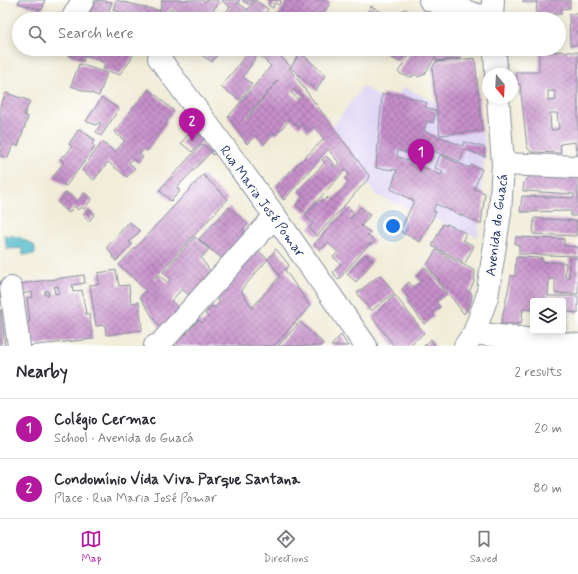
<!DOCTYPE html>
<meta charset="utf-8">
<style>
body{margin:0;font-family:Mynerve,sans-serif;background:#f2f2f3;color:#2b2b33}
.controls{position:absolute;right:12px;bottom:12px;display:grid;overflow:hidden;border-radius:4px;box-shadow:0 2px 10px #0003}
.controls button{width:36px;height:36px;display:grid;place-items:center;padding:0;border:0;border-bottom:1px solid #e1e1e2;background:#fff;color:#2b2b33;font:20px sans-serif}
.compass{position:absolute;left:482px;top:68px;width:36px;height:36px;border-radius:50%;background:#fff;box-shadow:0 2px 10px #0003;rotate:162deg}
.you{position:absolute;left:393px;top:226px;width:14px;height:14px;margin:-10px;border:3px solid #fff;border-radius:50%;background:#1a73e8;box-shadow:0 0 0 6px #1a73e833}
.badge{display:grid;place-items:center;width:26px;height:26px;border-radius:50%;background:#b5179e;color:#fff;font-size:13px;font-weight:700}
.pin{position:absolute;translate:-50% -33px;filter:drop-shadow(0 1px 2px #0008)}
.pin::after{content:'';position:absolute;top:21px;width:14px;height:12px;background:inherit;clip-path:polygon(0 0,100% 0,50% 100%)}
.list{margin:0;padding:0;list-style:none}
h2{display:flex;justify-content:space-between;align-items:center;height:52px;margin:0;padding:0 16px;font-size:17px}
h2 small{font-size:13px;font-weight:400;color:#7c7c81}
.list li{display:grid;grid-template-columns:26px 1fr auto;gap:12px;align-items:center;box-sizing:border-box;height:60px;padding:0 16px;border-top:1px solid #e1e1e2}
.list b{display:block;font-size:15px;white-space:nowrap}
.list p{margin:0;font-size:13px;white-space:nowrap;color:#7c7c81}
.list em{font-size:13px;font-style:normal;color:#7c7c81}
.icon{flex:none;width:22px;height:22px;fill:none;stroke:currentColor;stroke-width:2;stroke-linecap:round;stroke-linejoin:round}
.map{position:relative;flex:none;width:578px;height:346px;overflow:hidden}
.search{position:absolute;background:#fff;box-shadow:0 2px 10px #0003;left:12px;right:12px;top:12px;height:44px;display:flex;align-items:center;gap:10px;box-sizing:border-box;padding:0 14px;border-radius:22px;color:#7c7c81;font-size:15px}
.sheet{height:172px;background:#fff}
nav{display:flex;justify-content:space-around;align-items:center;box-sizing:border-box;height:56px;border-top:1px solid #e1e1e2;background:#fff;font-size:11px;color:#7c7c81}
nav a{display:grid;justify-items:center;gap:2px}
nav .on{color:#b5179e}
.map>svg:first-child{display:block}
.built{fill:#dfd5f5}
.water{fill:url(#water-ripples);stroke:#347493}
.building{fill:url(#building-cross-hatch);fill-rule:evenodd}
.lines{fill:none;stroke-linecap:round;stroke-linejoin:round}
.minor-casing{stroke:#868e9a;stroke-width:24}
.minor{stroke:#fff;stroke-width:22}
.labels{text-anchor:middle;stroke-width:3;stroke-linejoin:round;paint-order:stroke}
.street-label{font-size:14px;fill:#1b2f5e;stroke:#fff}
</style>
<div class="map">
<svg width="578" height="346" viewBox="0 0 578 346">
<defs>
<pattern id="water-ripples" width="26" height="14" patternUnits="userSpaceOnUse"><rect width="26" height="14" fill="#4dbac8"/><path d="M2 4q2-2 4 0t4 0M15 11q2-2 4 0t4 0" fill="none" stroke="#3f98a6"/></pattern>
<pattern id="building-cross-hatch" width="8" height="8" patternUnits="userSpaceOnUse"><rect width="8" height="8" fill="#c68fc9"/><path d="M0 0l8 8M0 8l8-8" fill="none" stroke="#a075a6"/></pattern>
</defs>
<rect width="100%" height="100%" fill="#fff"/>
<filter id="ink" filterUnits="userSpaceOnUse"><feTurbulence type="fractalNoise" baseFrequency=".025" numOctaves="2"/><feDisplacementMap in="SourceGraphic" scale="8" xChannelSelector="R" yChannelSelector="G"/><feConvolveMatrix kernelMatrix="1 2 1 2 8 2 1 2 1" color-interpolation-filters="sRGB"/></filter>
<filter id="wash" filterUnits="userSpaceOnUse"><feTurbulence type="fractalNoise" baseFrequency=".012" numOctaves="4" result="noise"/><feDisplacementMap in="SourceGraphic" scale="16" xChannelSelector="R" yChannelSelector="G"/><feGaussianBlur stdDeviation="0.9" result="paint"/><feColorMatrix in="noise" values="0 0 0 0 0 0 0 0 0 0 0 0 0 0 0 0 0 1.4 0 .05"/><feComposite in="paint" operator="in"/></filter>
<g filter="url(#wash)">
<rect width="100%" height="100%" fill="#f0ecd7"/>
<polygon class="built" points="473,76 485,148 478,237 376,195 330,130 363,86 387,104 405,87 439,105"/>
<polygon class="water" points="4,235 19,237 35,246 35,254 23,255 22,248 7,249"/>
<g id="blocks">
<g class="building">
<polygon points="19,0 45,0 42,10 18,3"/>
<polygon points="97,0 112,2 108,13 125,19 86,19"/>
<polygon points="116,0 160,11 162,0 202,0 205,2 207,0 217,0 219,2 207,19 184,19 171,8 163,19 141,19 113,10"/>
<polygon points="223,0 240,0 238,3 248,10 255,0 268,9 264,15 270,19 221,19 230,7 222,1"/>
<polygon points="242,0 253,0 249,5"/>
<polygon points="267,0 281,0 279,5 274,3 273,8 268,5 270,2"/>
<polygon points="287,0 326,0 330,3 320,19 275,19"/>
<polygon points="523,0 570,0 570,8 561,9 561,14 536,15 537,2 523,2"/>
<polygon points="371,6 390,17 388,19 363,19"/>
<polygon points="404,9 429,19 398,19"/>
<polygon points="569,14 578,14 578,45 570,45"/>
<polygon points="510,15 524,15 524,17 555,17 555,19 511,19"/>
<polygon points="70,49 134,49 131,60 119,75 103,69 105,63 85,55 83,61 67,54"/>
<polygon points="193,49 221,49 212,62"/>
<path d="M249,49H273L291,67L300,52L325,75L316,91L290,67L289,68L370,177L317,236L309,228L313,223L305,216L320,200L323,202L328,197L331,201L349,182L345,179L349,174L345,170L306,213L296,205L303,196L298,192L325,162L322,160L326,156L334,164L333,166L335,167L339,163L328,149L284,200L275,186L324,139L314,126L308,132L302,124L299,127L290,119L276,135L274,133L264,144L255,135L247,144L228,117L271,66L258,54L243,77L252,84L240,100L221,87L250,50ZM278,80L247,119L246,118ZM294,89L303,96L299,100L291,93Z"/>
<polygon points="368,49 377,49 374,53"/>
<polygon points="379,49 408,49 399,62"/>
<polygon points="413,49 460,49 461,58 437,61 435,57 425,74 418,77 415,74 412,77 403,75 398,72"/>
<path d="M539,51L578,52V154H576L575,142L560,144L561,153L531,152L527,147L520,84H517L516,72H539ZM548,91H555L556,100L548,101ZM550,113H557L559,129L551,130Z"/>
<polygon points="475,58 482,131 440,135 432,68 436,62"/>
<polygon points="79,64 107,73 99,96 71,86"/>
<polygon points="149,89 174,111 166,121 167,123 147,151 144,149 139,154 143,157 138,163 132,159 129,163 135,168 127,177 108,162 94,180 82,170 102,142 115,152 125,141 114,132"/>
<polygon points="6,93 30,101 24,115 28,117 18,146 13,144 8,158 0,156 0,107"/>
<polygon points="382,94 403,95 427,103 425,107 436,111 433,123 427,121 424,131 463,146 464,142 484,147 485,157 464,149 460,161 433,151 430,162 398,150 397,156 441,175 443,171 435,168 440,155 470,168 471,165 482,169 474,189 485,193 481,224 436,204 433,211 436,212 420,242 400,231 414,201 391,189 397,170 376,168"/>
<polygon points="102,98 119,109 101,136 96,132 101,124 99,122 96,125 86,121"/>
<polygon points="79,129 95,140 92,144 95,147 66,186 53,177 64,162 60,159 63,155 65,156 72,147 69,144"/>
<polygon points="193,129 204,139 192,152 181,143"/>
<polygon points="202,144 211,152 213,149 216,153 213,155 211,152 181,183 177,188 180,191 171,201 159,190"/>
<polygon points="203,175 228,199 155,277 156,279 159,275 168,283 171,279 163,272 195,237 209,249 201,258 213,275 192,298 182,289 171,301 181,310 160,328 140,297 146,290 119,265"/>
<polygon points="544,175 578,178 578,216 571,216 571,211 520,212 522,196 574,198 574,194 523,191 524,182 531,176"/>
<polygon points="66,192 78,201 84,193 92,199 84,209 81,207 78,210 74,206 69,213 58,203"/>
<polygon points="229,207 248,224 243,229 249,236 226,262 199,239"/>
<polygon points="348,207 354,213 350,218 351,219 361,207 370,215 361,226 370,232 367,235 375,241 371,245 370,243 338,280 333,272 341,264 333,257 338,252 328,243 321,250 314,244"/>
<polygon points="88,209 95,214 89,221 83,215"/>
<polygon points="534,218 577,221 576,236 533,234"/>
<polygon points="129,222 140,231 129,242 132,244 116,261 107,247"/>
<polygon points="443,224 446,226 447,224 466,233 463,240 474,246 465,263 432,246"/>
<polygon points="516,237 564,239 564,246 578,247 578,256 519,254 519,245 515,244"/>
<polygon points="276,249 289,265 285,270 310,306 274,346 175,346 171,340 181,330 185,335 199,320 202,323 208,317 205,314 212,306 215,308 220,302 214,296 257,250 268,259 241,290 252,308 280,276 268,259"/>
<polygon points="436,250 475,271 474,282 469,292 472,294 471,302 464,314 427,265"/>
<polygon points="365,254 373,261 356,282 347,274"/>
<polygon points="516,257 542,258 542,262 566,263 565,277 569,277 569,258 578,258 578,294 555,293 555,279 549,279 548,296 578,296 578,313 563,311 563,301 533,301 533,310 523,309 521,324 501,324 511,276 515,276"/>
<polygon points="425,267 447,294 436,302 440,307 432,313 435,316 424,324 407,300 409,299 402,289 409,282 413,287 421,282 416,276"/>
<polygon points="116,270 119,286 129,285 131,303 139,302 142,330 106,335 105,325 96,326 90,285 99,284 98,273"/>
<path d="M84,275L85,283L72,285L73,292L82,290L86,314H89L93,339L28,346L24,322H30L27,298L33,297L32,292L21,294L19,284ZM58,286L59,293L55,294L54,287ZM45,291H48L49,295H45Z"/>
<polygon points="380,275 394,293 371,311 357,293"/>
<polygon points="3,281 5,302 0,302 0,282"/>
<polygon points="395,295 424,333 409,346 394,346 372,317"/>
<polygon points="0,310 1,310 5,346 0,346"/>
<polygon points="563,314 567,314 565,334 548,331 563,331"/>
<polygon points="300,322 323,343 320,346 278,346"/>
<polygon points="341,335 348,346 331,346"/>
<polygon points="431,339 435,346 424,346"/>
</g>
</g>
</g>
<g filter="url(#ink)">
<use href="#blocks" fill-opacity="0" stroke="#868e9a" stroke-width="1"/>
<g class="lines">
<defs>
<g id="minor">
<polyline points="430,0 490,19"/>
<polyline points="73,17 83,0"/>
<polyline points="492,19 493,0"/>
<polyline points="495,49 496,74"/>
<polyline points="159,58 275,216 366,346"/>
<polyline points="503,164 578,167"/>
<polyline points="11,288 19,346"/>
<polyline points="474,333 578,345"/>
<polyline points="155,346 159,345 275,216"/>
<polyline points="465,346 474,333 487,297 500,213 503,164 498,98"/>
</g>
</defs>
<use href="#minor" class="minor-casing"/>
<use href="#minor" class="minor"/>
</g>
</g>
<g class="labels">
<g class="street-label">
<text transform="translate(263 201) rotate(54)" y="5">Rua Maria José Pomar</text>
<text transform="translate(496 225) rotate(-83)" y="5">Avenida do Guacá</text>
</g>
</g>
</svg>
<div class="controls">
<button><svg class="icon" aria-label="layers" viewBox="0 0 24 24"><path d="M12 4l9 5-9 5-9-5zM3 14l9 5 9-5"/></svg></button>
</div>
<svg class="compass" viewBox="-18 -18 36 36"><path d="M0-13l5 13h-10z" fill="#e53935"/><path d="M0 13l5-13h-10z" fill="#7c7c81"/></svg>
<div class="you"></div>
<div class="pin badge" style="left:421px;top:172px">1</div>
<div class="pin badge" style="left:192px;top:141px">2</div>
<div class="search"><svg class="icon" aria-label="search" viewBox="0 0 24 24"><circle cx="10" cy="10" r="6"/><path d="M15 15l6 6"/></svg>Search here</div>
</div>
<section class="sheet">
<h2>Nearby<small>2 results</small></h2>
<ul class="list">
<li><span class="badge">1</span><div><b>Colégio Cermac</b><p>School · Avenida do Guacá</p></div><em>20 m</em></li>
<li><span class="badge">2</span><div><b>Condomínio Vida Viva Parque Santana</b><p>Place · Rua Maria José Pomar</p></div><em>80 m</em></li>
</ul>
</section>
<nav>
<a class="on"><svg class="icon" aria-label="map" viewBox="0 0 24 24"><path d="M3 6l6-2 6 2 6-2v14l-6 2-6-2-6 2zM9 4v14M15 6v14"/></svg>Map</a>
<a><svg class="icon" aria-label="directions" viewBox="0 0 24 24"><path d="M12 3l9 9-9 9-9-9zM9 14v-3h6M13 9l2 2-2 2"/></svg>Directions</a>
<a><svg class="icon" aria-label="saved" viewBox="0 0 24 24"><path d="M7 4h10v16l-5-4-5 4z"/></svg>Saved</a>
</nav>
